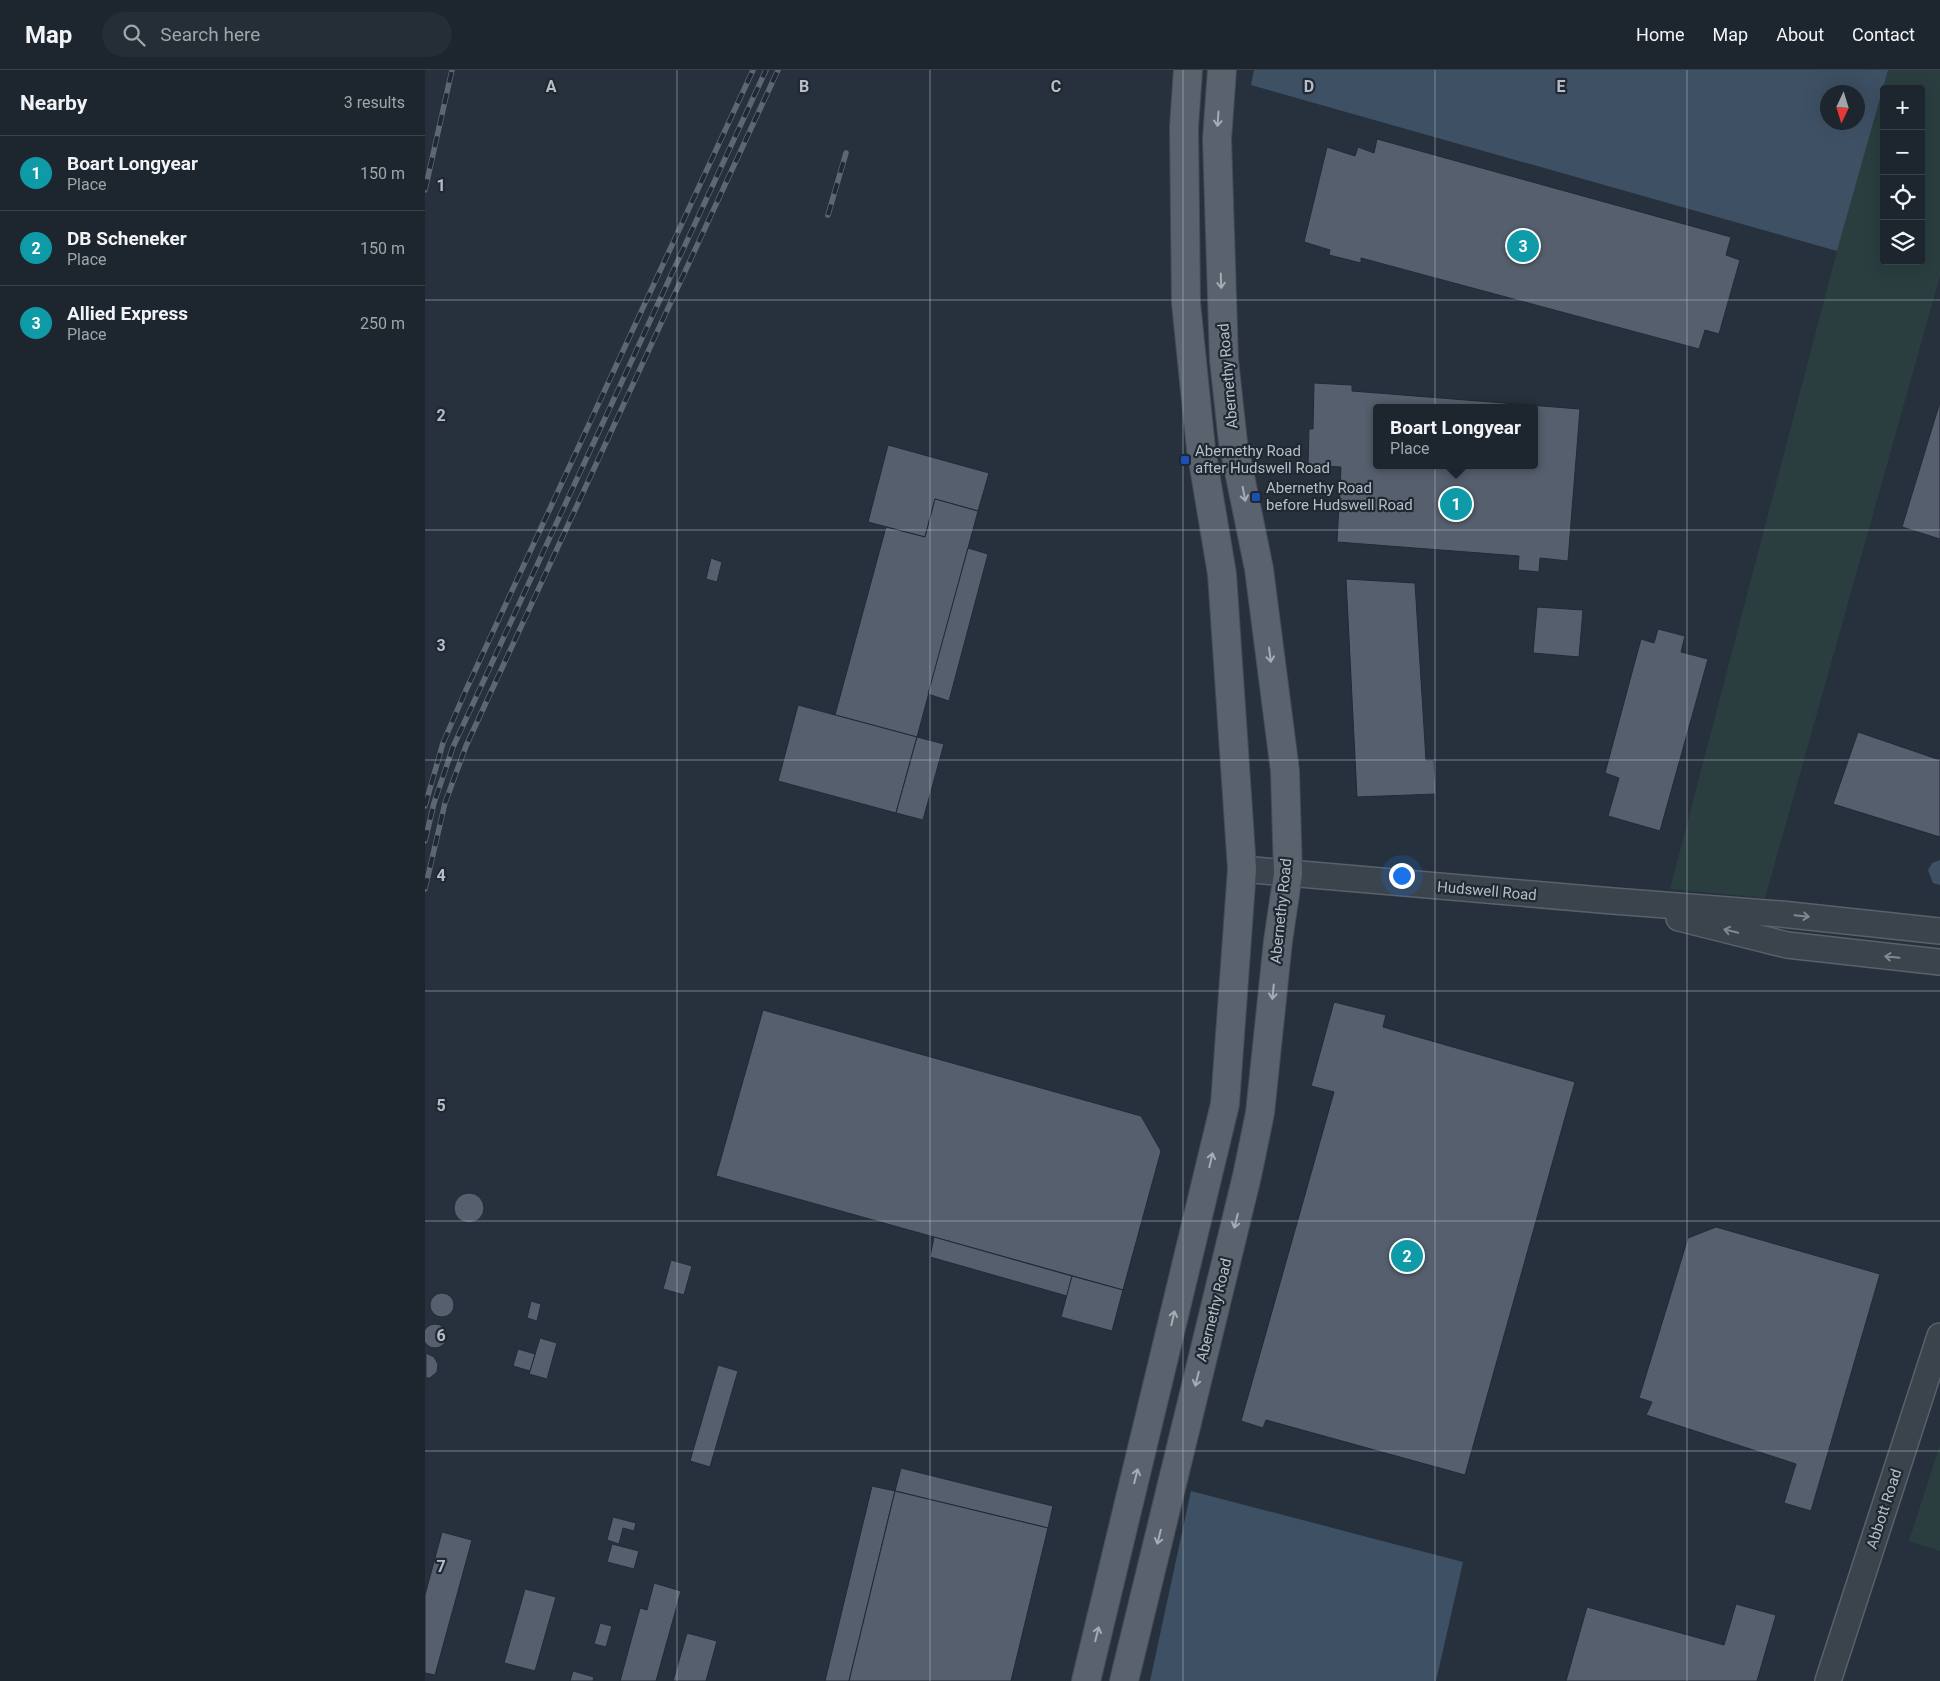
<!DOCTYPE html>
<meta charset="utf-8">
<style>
body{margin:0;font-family:Roboto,sans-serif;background:#252d36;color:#f1f3f6}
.controls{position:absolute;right:15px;top:15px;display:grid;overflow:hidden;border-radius:5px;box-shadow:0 5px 20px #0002}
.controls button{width:45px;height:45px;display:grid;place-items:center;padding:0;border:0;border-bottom:1px solid #3b424a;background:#1d252e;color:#f1f3f6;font:25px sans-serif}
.compass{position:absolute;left:1395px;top:15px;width:45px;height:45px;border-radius:50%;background:#1d252e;box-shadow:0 5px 20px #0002;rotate:184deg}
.you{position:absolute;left:976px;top:805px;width:18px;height:18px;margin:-12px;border:4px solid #fff;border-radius:50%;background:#1a73e8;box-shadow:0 0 0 8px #1a73e833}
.badge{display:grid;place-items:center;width:32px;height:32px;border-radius:50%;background:#95bbef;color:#fff;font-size:16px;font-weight:700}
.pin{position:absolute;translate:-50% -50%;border:2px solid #fff;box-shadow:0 1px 5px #0006}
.popup{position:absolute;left:948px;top:334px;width:165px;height:65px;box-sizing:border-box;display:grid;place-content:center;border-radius:5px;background:#1d252e;filter:drop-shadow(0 1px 4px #0005);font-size:16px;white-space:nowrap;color:#a0a5aa}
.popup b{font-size:19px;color:#f1f3f6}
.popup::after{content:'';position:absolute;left:50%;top:100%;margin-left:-10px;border:10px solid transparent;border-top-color:#1d252e}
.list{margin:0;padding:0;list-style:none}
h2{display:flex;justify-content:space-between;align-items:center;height:65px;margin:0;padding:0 20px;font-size:21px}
h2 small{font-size:16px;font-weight:400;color:#a0a5aa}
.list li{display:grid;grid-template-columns:32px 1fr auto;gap:15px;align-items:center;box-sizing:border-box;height:75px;padding:0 20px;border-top:1px solid #3b424a}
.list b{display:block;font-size:19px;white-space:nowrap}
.list p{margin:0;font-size:16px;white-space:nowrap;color:#a0a5aa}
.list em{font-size:16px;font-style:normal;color:#a0a5aa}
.icon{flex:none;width:28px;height:28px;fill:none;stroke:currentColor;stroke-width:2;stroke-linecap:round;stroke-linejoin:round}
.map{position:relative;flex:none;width:1515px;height:1611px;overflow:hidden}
header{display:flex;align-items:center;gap:30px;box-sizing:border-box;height:70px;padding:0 25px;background:#1d252e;border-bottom:1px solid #3b424a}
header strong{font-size:24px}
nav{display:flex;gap:28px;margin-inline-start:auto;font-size:18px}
.search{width:350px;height:45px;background:#252d36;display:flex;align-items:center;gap:12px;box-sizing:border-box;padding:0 18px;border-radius:28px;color:#a0a5aa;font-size:19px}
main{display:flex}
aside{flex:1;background:#1d252e}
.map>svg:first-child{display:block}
.green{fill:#2a3e3f;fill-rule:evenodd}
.water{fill:#3e5064;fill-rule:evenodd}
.building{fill:#555f6d;stroke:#222a34;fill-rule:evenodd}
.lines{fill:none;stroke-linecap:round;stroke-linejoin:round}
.minor-casing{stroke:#59616b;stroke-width:28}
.major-casing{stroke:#444c56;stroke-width:30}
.minor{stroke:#3b434d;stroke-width:25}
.major{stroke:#59626d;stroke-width:28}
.rail-casing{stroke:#5d6774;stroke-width:5.5}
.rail{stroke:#202832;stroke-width:4;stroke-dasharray:11;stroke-linecap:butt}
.oneway{stroke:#a4acb6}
.oneway2{stroke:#7f8791}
.grid{fill:none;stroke:#b7bec8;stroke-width:1;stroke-opacity:0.55}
.transit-dot{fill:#1a4fb4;stroke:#202832;stroke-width:2}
.labels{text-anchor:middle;stroke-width:4.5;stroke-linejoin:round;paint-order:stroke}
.street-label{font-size:15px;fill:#b7bec8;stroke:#202832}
.poi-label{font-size:15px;fill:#b7bec8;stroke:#202832;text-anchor:start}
.grid-label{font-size:16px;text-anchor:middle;font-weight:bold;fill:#b7bec8;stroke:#202832;stroke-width:4.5;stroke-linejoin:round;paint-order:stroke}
</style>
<header>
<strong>Map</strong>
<div class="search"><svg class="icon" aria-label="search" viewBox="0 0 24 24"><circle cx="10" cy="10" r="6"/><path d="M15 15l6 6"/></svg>Search here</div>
<nav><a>Home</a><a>Map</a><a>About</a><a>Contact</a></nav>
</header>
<main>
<aside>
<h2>Nearby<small>3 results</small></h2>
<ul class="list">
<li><span class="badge" style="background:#0f9aa8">1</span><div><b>Boart Longyear</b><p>Place</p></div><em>150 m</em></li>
<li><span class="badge" style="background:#0f9aa8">2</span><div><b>DB Scheneker</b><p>Place</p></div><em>150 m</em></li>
<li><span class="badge" style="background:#0f9aa8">3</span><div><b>Allied Express</b><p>Place</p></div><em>250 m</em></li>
</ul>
</aside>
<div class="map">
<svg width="1515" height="1611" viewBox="0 0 1515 1611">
<rect width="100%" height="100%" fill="#27313d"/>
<g class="green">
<path d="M1462,0H1515V206L1340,828L1245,819L1412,181ZM1459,19H1496V191H1459Z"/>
<polygon points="1515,1375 1515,1481 1484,1471"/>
</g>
<g class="water">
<path d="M829,0H1463L1412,181L826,15ZM1402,22H1432V52H1402Z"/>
<polygon points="1515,790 1515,815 1508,813 1503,800 1507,793"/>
<polygon points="766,1421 1038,1492 1011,1611 725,1611"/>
</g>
<g class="building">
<polygon points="952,69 1306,167 1301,185 1315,190 1294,264 1280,260 1274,279 936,188 936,193 904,185 905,180 879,172 902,77 930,86 933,77 949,83"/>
<path d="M889,313L927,315V321L1155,339L1143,491L1115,488L1114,502L1093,500L1094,486L912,472L916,397L883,395L884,359H888ZM952,338H1110V395H952Z"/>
<polygon points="1515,332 1515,469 1477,457"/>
<polygon points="463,375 564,403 553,441 510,429 500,467 443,452"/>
<polygon points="510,429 553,441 492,667 410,645 461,457 500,467"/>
<polygon points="543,478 563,484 524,631 503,624"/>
<polygon points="286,488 297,492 292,512 281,509"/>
<polygon points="921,509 990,513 1001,690 1009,690 1011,724 932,727"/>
<polygon points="1112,537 1158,540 1154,587 1108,583"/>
<polygon points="1233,559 1260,566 1256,582 1283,589 1235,761 1183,746 1194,708 1180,703 1216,569 1229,573"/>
<polygon points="373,635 492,667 471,743 353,711"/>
<polygon points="1433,662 1515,690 1515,767 1408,734"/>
<polygon points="492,667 519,674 498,750 471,743"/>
<polygon points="909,932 961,945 958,957 1150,1012 1040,1405 841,1350 838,1358 816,1351 909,1022 886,1016"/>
<polygon points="338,940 716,1046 736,1081 698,1220 291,1106"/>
<circle cx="44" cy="1138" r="15"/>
<polygon points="1291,1157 1455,1204 1386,1441 1359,1433 1371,1394 1221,1345 1227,1332 1214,1328 1263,1168"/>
<polygon points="509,1167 647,1206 642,1226 505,1187"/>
<polygon points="246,1190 267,1196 259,1225 238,1219"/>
<polygon points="647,1206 698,1220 687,1261 636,1247"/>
<circle cx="17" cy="1235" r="12"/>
<polygon points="106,1231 116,1234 112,1251 102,1248"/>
<circle cx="10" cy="1266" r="12"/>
<polygon points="115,1268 132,1273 122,1309 104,1304"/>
<polygon points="93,1279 110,1284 105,1301 88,1296"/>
<polygon points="1,1283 9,1287 13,1294 12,1302 5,1308 1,1308"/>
<polygon points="293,1295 313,1301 285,1397 265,1391"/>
<polygon points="476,1398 628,1436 623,1458 470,1421"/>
<polygon points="447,1416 470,1421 424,1611 400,1611"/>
<polygon points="470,1421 623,1458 586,1611 424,1611"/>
<polygon points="188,1447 211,1453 209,1461 198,1458 194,1474 182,1470"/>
<polygon points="17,1462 47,1470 10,1605 0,1603 0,1525"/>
<polygon points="187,1474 214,1481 209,1499 182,1492"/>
<polygon points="229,1513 256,1521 231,1611 195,1611 215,1538 222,1540"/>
<polygon points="100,1519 131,1527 110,1601 79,1593"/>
<polygon points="1311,1534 1351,1545 1332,1611 1141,1611 1162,1537 1299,1575"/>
<polygon points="175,1553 187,1556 181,1577 169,1574"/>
<polygon points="262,1563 292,1571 281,1611 248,1611"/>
<polygon points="148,1601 169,1607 168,1611 145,1611"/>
</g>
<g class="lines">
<defs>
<g id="minor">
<polyline points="817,799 1188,831 1356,844 1515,861"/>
<polyline points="1254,848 1362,875 1515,892"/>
<polyline points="1403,1611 1515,1266"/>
</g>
<g id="major">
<polyline points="661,1611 800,1034 817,799 797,504 776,379 761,233 759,57 763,0"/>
<polyline points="699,1611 822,1106 835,1043 853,871 863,804 860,701 834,499 808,372 799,290 792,69 797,0"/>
</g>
</defs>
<use href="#minor" class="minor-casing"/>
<use href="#major" class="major-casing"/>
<use href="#minor" class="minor"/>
<use href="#major" class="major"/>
<defs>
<g id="rail">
<polyline points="0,120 27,0"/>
<polyline points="403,145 421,83"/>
<polyline points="0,736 18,673 41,620 328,0"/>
<polyline points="0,771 9,733 28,677 341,0"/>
<polyline points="0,819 20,733 41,676 353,0"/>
</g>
</defs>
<use href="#rail" class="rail-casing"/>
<use href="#rail" class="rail"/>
</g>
<defs><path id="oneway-shaft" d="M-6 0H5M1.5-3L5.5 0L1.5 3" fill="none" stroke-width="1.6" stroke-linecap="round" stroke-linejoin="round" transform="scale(1.25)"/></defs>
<g class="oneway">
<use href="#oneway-shaft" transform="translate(793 49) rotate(94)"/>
<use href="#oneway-shaft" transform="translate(796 211) rotate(88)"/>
<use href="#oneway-shaft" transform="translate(819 424) rotate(79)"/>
<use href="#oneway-shaft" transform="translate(845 585) rotate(83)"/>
<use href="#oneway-shaft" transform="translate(848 922) rotate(96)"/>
<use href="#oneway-shaft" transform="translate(786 1090) rotate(-77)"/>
<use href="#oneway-shaft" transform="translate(811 1151) rotate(104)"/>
<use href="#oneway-shaft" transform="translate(748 1248) rotate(-77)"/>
<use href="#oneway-shaft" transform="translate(772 1309) rotate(104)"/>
<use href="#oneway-shaft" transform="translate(711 1406) rotate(-76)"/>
<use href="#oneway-shaft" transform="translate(734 1467) rotate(104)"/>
<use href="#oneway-shaft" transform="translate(672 1564) rotate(-76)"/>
</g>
<g class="oneway2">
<use href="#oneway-shaft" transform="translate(1377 846) rotate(6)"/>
<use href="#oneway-shaft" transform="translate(1306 861) rotate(-166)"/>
<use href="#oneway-shaft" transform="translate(1467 887) rotate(-174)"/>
</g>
<path class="grid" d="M252,0V1611M505,0V1611M758,0V1611M1010,0V1611M1262,0V1611M0,230H1515M0,460H1515M0,690H1515M0,921H1515M0,1151H1515M0,1381H1515"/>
<g class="transit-dot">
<rect x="755" y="385" width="10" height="10" rx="2.5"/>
<rect x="826" y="422" width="10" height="10" rx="2.5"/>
</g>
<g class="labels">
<g class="street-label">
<text transform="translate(803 306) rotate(-95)" y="5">Abernethy Road</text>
<text transform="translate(1062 821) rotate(5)" y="5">Hudswell Road</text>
<text transform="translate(856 841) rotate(-84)" y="5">Abernethy Road</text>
<text transform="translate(789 1240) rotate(-76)" y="5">Abernethy Road</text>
<text transform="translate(1459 1439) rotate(-72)" y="5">Abbott Road</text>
</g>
<g class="poi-label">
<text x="770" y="386">Abernethy Road<tspan x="770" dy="17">after Hudswell Road</tspan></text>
<text x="841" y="423">Abernethy Road<tspan x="841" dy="17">before Hudswell Road</tspan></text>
</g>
</g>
<g class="grid-label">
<text x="126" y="22">A</text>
<text x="379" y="22">B</text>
<text x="631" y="22">C</text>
<text x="884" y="22">D</text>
<text x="1136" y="22">E</text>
<text x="16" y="121">1</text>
<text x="16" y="351">2</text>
<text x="16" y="581">3</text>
<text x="16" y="811">4</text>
<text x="16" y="1041">5</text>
<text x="16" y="1271">6</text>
<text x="16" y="1502">7</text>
</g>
</svg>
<div class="controls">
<button>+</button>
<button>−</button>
<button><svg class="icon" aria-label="locate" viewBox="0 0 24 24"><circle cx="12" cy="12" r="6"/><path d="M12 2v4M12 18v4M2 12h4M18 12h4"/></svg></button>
<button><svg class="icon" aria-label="layers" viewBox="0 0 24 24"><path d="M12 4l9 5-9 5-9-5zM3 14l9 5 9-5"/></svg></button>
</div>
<svg class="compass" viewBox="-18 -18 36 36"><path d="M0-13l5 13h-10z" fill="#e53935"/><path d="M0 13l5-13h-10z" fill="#a0a5aa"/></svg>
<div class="you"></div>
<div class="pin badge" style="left:1031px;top:434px;background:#0f9aa8">1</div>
<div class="popup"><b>Boart Longyear</b>Place</div>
<div class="pin badge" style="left:982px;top:1186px;background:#0f9aa8">2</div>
<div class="pin badge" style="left:1098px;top:176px;background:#0f9aa8">3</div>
</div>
</main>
